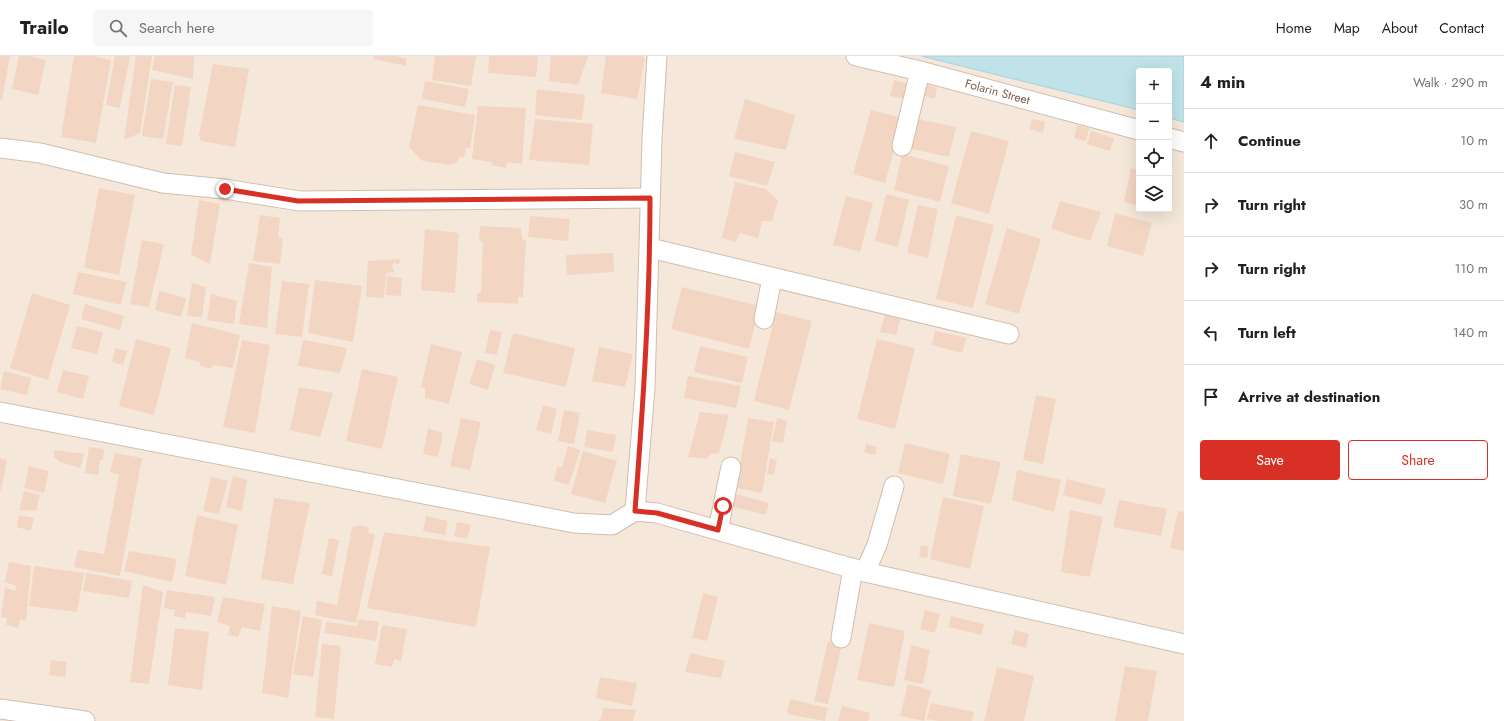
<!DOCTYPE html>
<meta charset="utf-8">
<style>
body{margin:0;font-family:Jost,sans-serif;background:#f6f6f6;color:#202124}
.controls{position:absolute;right:12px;top:12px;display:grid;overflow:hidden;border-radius:4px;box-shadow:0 4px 16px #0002}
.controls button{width:36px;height:36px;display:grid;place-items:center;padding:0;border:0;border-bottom:1px solid #e0e0e0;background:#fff;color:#202124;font:20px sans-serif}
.stop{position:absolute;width:12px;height:12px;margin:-9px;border:3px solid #d93025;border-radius:50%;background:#fff}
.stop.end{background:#d93025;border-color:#fff;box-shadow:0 1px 4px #0008}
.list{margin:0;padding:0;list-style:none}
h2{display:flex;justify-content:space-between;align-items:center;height:52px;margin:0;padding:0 16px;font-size:17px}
h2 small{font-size:13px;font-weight:400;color:#757577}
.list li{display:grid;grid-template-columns:26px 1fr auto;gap:12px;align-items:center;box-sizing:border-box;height:64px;padding:0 16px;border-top:1px solid #e0e0e0}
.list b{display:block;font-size:15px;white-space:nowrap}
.list em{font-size:13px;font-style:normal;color:#757577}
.actions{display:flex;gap:8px;padding:12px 16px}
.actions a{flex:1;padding:9px 0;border:1px solid #d93025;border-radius:4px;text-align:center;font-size:14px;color:#d93025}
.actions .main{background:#d93025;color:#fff}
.icon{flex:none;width:22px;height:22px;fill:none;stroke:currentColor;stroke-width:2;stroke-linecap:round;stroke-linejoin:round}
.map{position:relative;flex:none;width:1184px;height:665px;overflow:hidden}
header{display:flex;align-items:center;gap:24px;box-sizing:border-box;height:56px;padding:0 20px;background:#fff;border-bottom:1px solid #e0e0e0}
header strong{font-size:19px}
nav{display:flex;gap:22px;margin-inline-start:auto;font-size:14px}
.search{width:280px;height:36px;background:#f6f6f6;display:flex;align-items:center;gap:10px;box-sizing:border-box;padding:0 14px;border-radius:4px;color:#757577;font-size:15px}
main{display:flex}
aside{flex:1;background:#fff}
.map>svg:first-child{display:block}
.residential{fill:#f5e8da}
.water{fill:#bfe3e8;stroke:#a5d3da}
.building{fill:#f3d5c3}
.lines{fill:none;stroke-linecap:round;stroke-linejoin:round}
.minor-casing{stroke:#d1beb0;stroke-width:21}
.minor{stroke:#fff;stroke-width:19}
.route{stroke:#d93025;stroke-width:5}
.labels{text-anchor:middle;stroke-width:3;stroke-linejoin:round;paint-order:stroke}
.street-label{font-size:12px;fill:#7a5c4d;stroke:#fffaf3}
</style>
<header>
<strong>Trailo</strong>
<div class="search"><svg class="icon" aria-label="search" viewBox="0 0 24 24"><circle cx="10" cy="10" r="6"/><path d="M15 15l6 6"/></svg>Search here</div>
<nav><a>Home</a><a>Map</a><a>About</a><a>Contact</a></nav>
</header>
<main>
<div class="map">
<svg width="1184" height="665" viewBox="0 0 1184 665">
<rect width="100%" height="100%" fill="#fdf6ec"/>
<polygon class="residential" points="0,0 921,0 1139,54 1139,153 1169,153 1169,62 1184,66 1184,665 0,665"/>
<polygon class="water" points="921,0 1184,0 1184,66 1169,62 1169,15 1139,15 1139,54"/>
<g class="building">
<polygon points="0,0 10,0 2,44 0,44"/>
<polygon points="19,0 30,0 46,4 38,39 12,33"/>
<polygon points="74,0 94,0 111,4 96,87 61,81"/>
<polygon points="115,0 130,0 120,52 106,49"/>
<polygon points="136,0 152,0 140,77 124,84"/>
<polygon points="155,0 194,0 193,23 152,14"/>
<polygon points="374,0 397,0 406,3 406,10 374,3"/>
<polygon points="435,0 476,0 471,30 432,24"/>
<polygon points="489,0 538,0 536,21 488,17"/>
<polygon points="551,0 588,0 578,29 549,25"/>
<polygon points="606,0 642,0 645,3 637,43 601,37"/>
<polygon points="213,8 249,13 235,91 201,85 199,79"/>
<polygon points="151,23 173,26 163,83 142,80"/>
<polygon points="894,24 909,28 905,43 890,40"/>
<polygon points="425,25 469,33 465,51 422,43"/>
<polygon points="924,28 937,32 935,43 921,39"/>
<polygon points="175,29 191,31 182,90 166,88"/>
<polygon points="537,33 585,39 582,64 535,59"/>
<polygon points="745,43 795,59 786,94 734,83"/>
<polygon points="418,49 475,59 470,93 466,92 464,101 460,101 456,107 450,109 423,105 409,91"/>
<polygon points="478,50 526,52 522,108 507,106 506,112 492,109 492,106 472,103"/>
<polygon points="871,54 903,62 885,127 853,118"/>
<polygon points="535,63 593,68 589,109 529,104"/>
<polygon points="918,63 956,71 949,101 912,93"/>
<polygon points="1032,63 1045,66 1043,77 1029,73"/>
<polygon points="1077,69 1089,72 1086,85 1074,82"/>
<polygon points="971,75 1009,85 989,158 951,147"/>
<polygon points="1091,75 1114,82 1110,95 1087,88"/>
<polygon points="735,96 775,106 767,130 729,120"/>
<polygon points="902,98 949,110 940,146 894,134"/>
<polygon points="1131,112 1139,114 1139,150 1124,146"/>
<polygon points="735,126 766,133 778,145 772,165 762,165 758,182 740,177 736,186 722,182"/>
<polygon points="99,132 135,139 119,219 84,212"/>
<polygon points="886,138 909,144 898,191 875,185"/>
<polygon points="846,140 873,147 860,196 833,189"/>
<polygon points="199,144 220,148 210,208 191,199"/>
<polygon points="1060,145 1101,156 1090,185 1051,173"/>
<polygon points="918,149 938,153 928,202 907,197"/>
<polygon points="1115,157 1152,167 1143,200 1107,190"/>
<polygon points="260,159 280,162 278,180 283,183 280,208 253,205"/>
<polygon points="956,159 994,169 973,252 936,243"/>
<polygon points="530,160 570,163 568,185 528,181"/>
<polygon points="480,170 521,172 522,183 526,184 523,241 518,241 518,248 477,246 477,237 481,237 483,186 479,185"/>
<polygon points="1007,172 1041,183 1019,258 985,248"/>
<polygon points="425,173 459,177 455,237 421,234"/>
<polygon points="142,184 164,188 149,251 130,248"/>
<polygon points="613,197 614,216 567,219 566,199"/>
<polygon points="400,203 399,208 393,207 392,211 394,216 386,217 384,242 366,241 368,205"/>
<polygon points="249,207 272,211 267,272 239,268"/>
<polygon points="78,216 126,226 121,249 73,238"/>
<polygon points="387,220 402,222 401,240 386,239"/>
<polygon points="315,224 362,230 353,286 308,277"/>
<polygon points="282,225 309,228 302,281 275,278"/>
<polygon points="192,227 206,231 202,261 187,260"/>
<polygon points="682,231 760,250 749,293 671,273"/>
<polygon points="159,235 186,242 181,261 155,254"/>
<polygon points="32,237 70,249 48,324 10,312"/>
<polygon points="211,238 237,245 234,268 207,264"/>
<polygon points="85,248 124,260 120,274 81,263"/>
<polygon points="776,256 812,265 789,354 754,345"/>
<polygon points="885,259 900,263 896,279 880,276"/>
<polygon points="192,267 240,279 233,312 213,309 212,313 200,310 200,306 185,302"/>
<polygon points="77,270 103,276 97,298 71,292"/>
<polygon points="490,274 502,276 497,299 485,297"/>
<polygon points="935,275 966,282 962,297 932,289"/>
<polygon points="513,277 575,292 566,331 503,317"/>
<polygon points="136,283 171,292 154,359 119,350"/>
<polygon points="877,283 915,292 895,373 857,363"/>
<polygon points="242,284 270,289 255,377 223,371"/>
<polygon points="303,284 347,292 340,317 298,310"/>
<polygon points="431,288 462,296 449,348 425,342 425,333 421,331"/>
<polygon points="700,290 748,301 742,327 694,316"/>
<polygon points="599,291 633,298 625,331 592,325"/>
<polygon points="115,292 127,295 123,309 112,306"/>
<polygon points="477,303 495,309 488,334 469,328"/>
<polygon points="362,313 398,321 382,393 346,385"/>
<polygon points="63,314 89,320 83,343 57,336"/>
<polygon points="4,315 31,322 27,339 0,333"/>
<polygon points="688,320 741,330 736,352 684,342"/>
<polygon points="299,331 333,337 320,381 290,374"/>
<polygon points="1036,339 1056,343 1043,408 1023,404"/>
<polygon points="543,349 557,353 551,378 536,374"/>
<polygon points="564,354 580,357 574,388 558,385"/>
<polygon points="700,356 729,359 719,397 711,398 706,403 688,401"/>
<polygon points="461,362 481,366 470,414 450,410"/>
<polygon points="748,362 774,366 762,437 736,432"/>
<polygon points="777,362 787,365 783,387 772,385"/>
<polygon points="428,372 443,377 438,401 423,398"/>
<polygon points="587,374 616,379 613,396 584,391"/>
<polygon points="905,387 950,398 943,428 898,417"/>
<polygon points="866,388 877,391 875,399 864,396"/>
<polygon points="568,390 580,394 569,429 554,425 557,411 562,411"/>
<polygon points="89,391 104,393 103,404 100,404 98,419 85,417"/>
<polygon points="54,394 84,398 80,412 60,406 54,401"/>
<polygon points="583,395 617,405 605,447 571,438"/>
<polygon points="115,397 142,402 120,520 74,511 78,494 104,498 119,419 110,416"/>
<polygon points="961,398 1001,406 991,448 953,440"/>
<polygon points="0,402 7,404 1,435 0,435"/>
<polygon points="770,402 777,404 774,419 767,418"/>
<polygon points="29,410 49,415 44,437 24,432"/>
<polygon points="1017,414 1061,424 1054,456 1012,444"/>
<polygon points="233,420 247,424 242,455 226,451"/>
<polygon points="211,421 228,425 219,458 203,455"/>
<polygon points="1067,423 1106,433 1102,449 1063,439"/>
<polygon points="24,435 40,439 36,455 19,454"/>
<polygon points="736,438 769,447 766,459 733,451"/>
<polygon points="943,441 984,450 970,513 930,503"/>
<polygon points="274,442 310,447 293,528 261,523"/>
<polygon points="1119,444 1167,453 1161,480 1113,471"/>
<polygon points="1070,454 1103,461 1090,521 1061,516"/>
<polygon points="1178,455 1184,456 1184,495 1170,492"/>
<polygon points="19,459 34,462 31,475 17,471"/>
<polygon points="197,459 238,469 226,529 185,520"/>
<polygon points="426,460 448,465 445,479 423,475"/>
<polygon points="457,466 471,469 467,483 454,480"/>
<polygon points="359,469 369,471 368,477 375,478 356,567 315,559 317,545 337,549 352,472"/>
<polygon points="384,476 490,491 476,571 367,552"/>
<polygon points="329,482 339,484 332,520 322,518"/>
<polygon points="921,489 929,491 927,502 919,501"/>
<polygon points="129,495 177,503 172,526 124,515"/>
<polygon points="9,506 31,510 26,565 20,563 19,572 6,569 7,562 1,561 5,531 15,535 17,530 5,526"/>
<polygon points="34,510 84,517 77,556 29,550"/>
<polygon points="86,517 132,525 129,542 83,535"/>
<polygon points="143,529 163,536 149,628 130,626"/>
<polygon points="167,534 215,541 211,560 186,556 185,562 174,560 175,554 164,552"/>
<polygon points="703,537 718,541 707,585 692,582"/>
<polygon points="223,541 265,548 260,575 242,571 238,581 228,579 230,570 217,566"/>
<polygon points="272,550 301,555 288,642 262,637"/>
<polygon points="925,554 940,558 935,577 920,573"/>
<polygon points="303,560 322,564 313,621 293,618"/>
<polygon points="951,560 984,568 982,579 948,571"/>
<polygon points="359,563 379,566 376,585 325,577 326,566 357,570"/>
<polygon points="869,567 905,575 894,631 857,624"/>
<polygon points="382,569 407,573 401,605 394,603 392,611 375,608"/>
<polygon points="175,572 209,576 202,634 168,629"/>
<polygon points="1015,574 1029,578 1026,592 1011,588"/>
<polygon points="828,585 842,588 828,648 814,645"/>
<polygon points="322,588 341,590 334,663 315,661"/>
<polygon points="911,589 930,594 923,628 904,624"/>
<polygon points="690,597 725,605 721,622 685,616"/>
<polygon points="51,604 67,606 65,621 49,619"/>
<polygon points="1125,610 1157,615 1148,665 1115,665"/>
<polygon points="997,611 1034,620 1024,665 984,665"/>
<polygon points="600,621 637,627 632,650 596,642"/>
<polygon points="908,628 931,634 924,665 900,660"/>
<polygon points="790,643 828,652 825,665 787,658"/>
<polygon points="931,647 974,656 972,665 939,665 927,663"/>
<polygon points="842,650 870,657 868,665 838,665"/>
<polygon points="603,652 636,654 633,665 598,665 599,663 601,662"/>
</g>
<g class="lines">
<defs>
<g id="minor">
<path id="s1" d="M856,0L920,15L1139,74"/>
<polyline points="1169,82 1184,86"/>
<polyline points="902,90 920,15"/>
<polyline points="0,92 40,97 163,127 225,133 299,145 650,142"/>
<polyline points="650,192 1009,278"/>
<polyline points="764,263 772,222"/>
<polyline points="0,356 574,467 612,469 635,455 657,457 865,516 1184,588"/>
<polyline points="635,455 645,332 652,83 657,0"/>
<polyline points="718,474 731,411"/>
<polyline points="865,516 877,489 894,430"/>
<polyline points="841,582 853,512"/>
<polyline points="0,653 85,665"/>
</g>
</defs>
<use href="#minor" class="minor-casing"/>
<use href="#minor" class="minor"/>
</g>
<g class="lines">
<path class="route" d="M225,133L298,145L650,142C650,246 643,350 635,455L657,457L718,474L723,450"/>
</g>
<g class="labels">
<g class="street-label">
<text dy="4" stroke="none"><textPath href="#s1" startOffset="146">Folarin Street</textPath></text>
</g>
</g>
</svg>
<div class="controls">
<button>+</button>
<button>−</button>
<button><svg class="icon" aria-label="locate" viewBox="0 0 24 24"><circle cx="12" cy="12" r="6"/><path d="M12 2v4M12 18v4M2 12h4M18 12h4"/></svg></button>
<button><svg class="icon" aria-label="layers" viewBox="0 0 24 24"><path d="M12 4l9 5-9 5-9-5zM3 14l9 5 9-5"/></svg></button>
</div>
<div class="stop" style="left:723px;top:450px"></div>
<div class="stop end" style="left:225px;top:133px"></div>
</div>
<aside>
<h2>4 min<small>Walk · 290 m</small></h2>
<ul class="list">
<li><svg class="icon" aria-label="ahead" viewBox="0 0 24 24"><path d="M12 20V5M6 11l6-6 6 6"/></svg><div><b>Continue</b></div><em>10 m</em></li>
<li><svg class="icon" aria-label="right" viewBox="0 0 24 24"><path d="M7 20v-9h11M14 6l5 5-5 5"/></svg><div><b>Turn right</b></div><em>30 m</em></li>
<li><svg class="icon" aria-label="right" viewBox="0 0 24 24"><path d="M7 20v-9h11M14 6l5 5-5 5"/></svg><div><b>Turn right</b></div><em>110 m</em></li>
<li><svg class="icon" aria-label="left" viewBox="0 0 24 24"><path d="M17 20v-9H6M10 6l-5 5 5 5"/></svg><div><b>Turn left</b></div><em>140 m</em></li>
<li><svg class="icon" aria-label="arrive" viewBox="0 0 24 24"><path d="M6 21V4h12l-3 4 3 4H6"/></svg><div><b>Arrive at destination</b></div></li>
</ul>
<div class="actions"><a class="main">Save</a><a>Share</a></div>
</aside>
</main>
